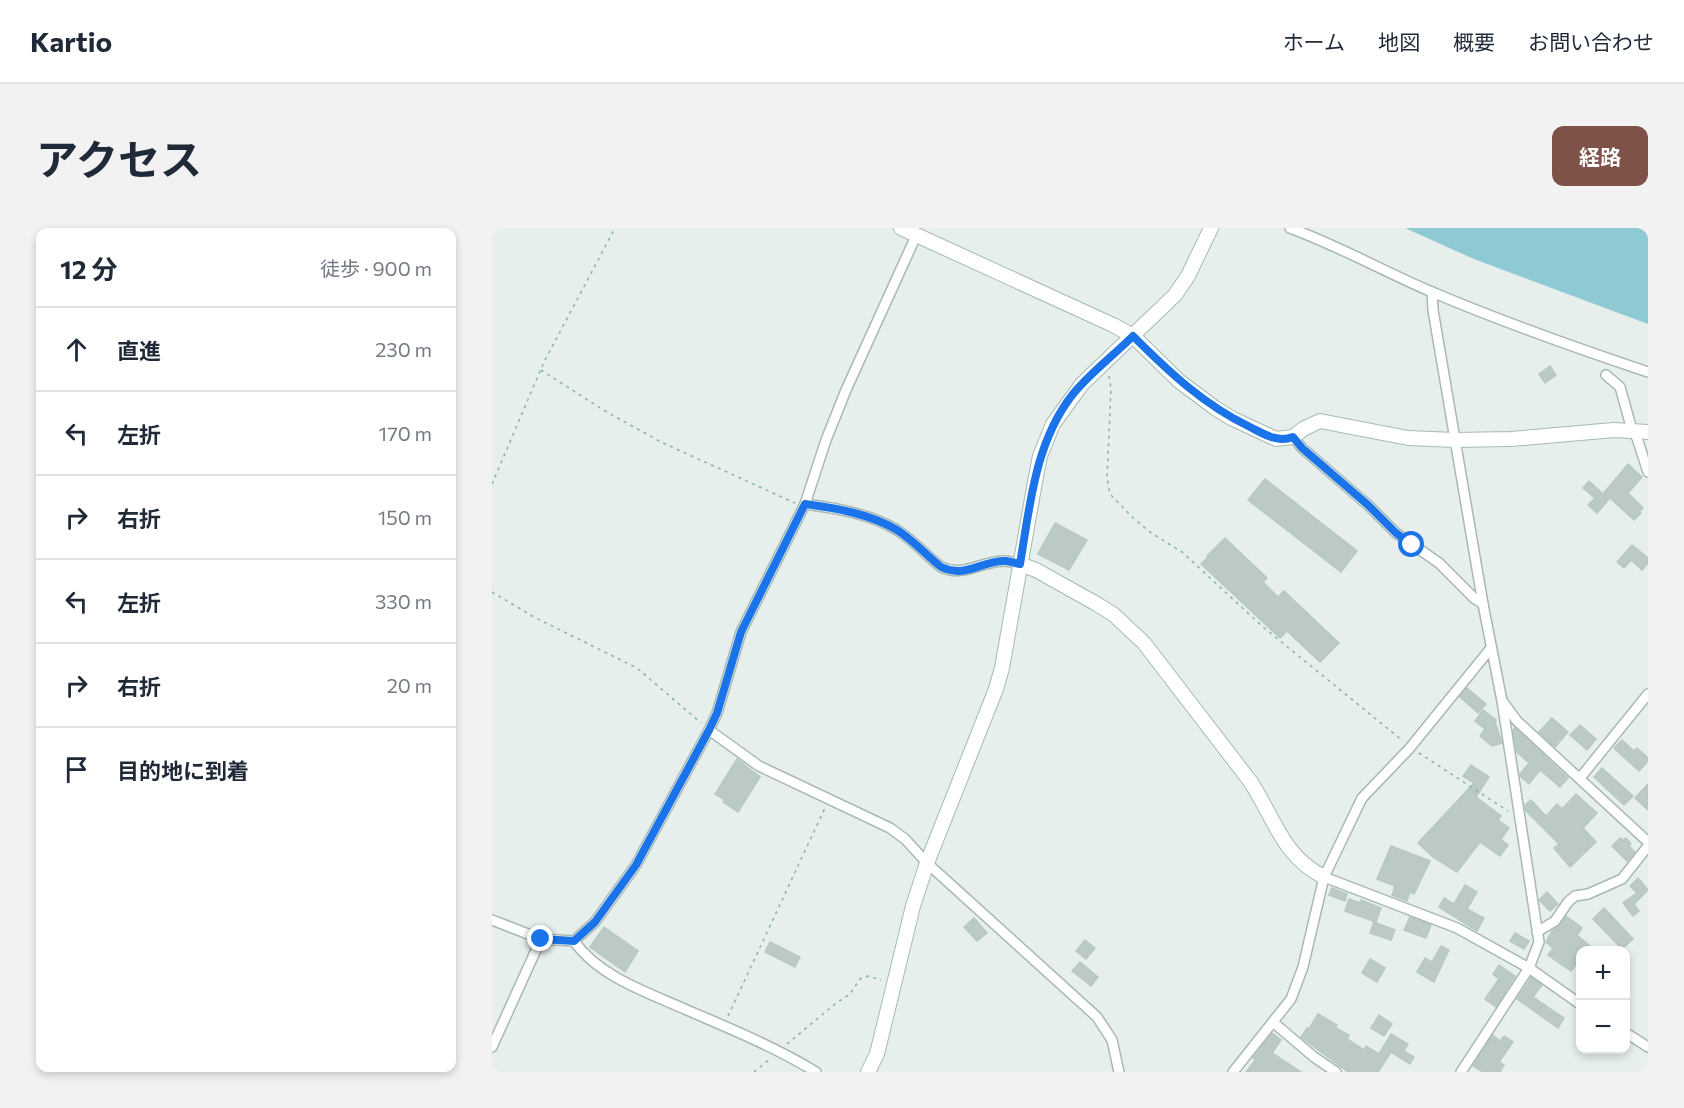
<!DOCTYPE html>
<html lang="ja">
<meta charset="utf-8">
<style>
body{margin:0;font-family:Commissioner,"Noto Sans JP",sans-serif;background:#f2f2f3;color:#1f2937}
.controls{position:absolute;right:18px;bottom:18px;display:grid;overflow:hidden;border-radius:12px;box-shadow:0 3px 9px #0003}
.controls button{width:54px;height:54px;display:grid;place-items:center;padding:0;border:0;border-bottom:2px solid #e0e1e3;background:#fff;color:#1f2937;font:30px sans-serif}
.stop{position:absolute;width:18px;height:18px;margin:-14px;border:4px solid #1a73e8;border-radius:50%;background:#fff}
.stop.end{background:#1a73e8;border-color:#fff;box-shadow:0 2px 6px #0008}
.list{margin:0;padding:0;list-style:none}
h2{display:flex;justify-content:space-between;align-items:center;height:78px;margin:0;padding:0 24px;font-size:26px}
h2 small{font-size:20px;font-weight:400;color:#747a83}
.list li{display:grid;grid-template-columns:39px 1fr auto;gap:18px;align-items:center;box-sizing:border-box;height:84px;padding:0 24px;border-top:2px solid #e0e1e3}
.list b{display:block;font-size:22px;white-space:nowrap}
.list em{font-size:20px;font-style:normal;color:#747a83}
.icon{flex:none;width:33px;height:33px;fill:none;stroke:currentColor;stroke-width:2;stroke-linecap:round;stroke-linejoin:round}
.map{position:relative;flex:none;width:1156px;height:844px;overflow:hidden;border-radius:12px}
header{display:flex;align-items:center;gap:36px;box-sizing:border-box;height:84px;padding:0 30px;background:#fff;border-bottom:2px solid #e0e1e3}
header strong{font-size:28px}
nav{display:flex;gap:33px;margin-inline-start:auto;font-size:21px}
.intro{display:flex;align-items:center;justify-content:space-between;box-sizing:border-box;height:144px;padding:0 36px}
h1{margin:0;font-size:42px}
.button{padding:15px 27px;border-radius:12px;background:#7f5249;color:#fff;font-size:21px;font-weight:700}
main{display:flex;gap:36px;padding:0 36px}
aside{flex:1;background:#fff;border-radius:12px;box-shadow:0 3px 9px #0003}
.map>svg:first-child{display:block}
.water{fill:#8ec9d4}
.building{fill:#bbcac4;stroke:#b8c9c2;stroke-width:1.5}
.lines{fill:none;stroke-linecap:round;stroke-linejoin:round}
.street-casing{stroke:#a8b8b2;stroke-width:12}
.secondary-casing{stroke:#a4bbb3;stroke-width:16}
.path{stroke:#86b3a5;stroke-width:1.5;stroke-dasharray:3 4.5;stroke-linecap:butt}
.street{stroke:#fff;stroke-width:9}
.secondary{stroke:#fff;stroke-width:14}
.route{stroke:#1a73e8;stroke-width:8}
</style>
<header>
<strong>Kartio</strong>
<nav><a>ホーム</a><a>地図</a><a>概要</a><a>お問い合わせ</a></nav>
</header>
<div class="intro"><h1>アクセス</h1><a class="button">経路</a></div>
<main>
<aside>
<h2>12 分<small>徒歩 · 900 m</small></h2>
<ul class="list">
<li><svg class="icon" aria-label="ahead" viewBox="0 0 24 24"><path d="M12 20V5M6 11l6-6 6 6"/></svg><div><b>直進</b></div><em>230 m</em></li>
<li><svg class="icon" aria-label="left" viewBox="0 0 24 24"><path d="M17 20v-9H6M10 6l-5 5 5 5"/></svg><div><b>左折</b></div><em>170 m</em></li>
<li><svg class="icon" aria-label="right" viewBox="0 0 24 24"><path d="M7 20v-9h11M14 6l5 5-5 5"/></svg><div><b>右折</b></div><em>150 m</em></li>
<li><svg class="icon" aria-label="left" viewBox="0 0 24 24"><path d="M17 20v-9H6M10 6l-5 5 5 5"/></svg><div><b>左折</b></div><em>330 m</em></li>
<li><svg class="icon" aria-label="right" viewBox="0 0 24 24"><path d="M7 20v-9h11M14 6l5 5-5 5"/></svg><div><b>右折</b></div><em>20 m</em></li>
<li><svg class="icon" aria-label="arrive" viewBox="0 0 24 24"><path d="M6 21V4h12l-3 4 3 4H6"/></svg><div><b>目的地に到着</b></div></li>
</ul>
</aside>
<div class="map">
<svg width="1156" height="844" viewBox="0 0 1156 844">
<rect width="100%" height="100%" fill="#e6efeb"/>
<polygon class="water" points="913,0 1156,0 1156,96 982,31"/>
<g class="building">
<polygon points="1058,138 1064,147 1053,155 1047,146"/>
<polygon points="1136,236 1150,249 1136,265 1151,280 1147,284 1149,285 1142,292 1118,270 1105,285 1096,277 1103,270 1091,260 1097,253 1111,266"/>
<polygon points="773,251 865,323 849,344 756,272"/>
<polygon points="563,295 595,312 577,342 546,326"/>
<polygon points="733,310 775,350 771,354 786,369 792,363 847,415 828,434 795,403 788,410 709,336 716,329 715,328"/>
<polygon points="1140,317 1156,330 1156,335 1150,342 1139,332 1132,340 1125,334"/>
<polygon points="975,460 994,476 986,485 968,469"/>
<polygon points="991,482 1004,492 1003,494 1010,515 1000,518 988,508 993,501 983,493"/>
<polygon points="1060,490 1076,504 1063,519 1047,504"/>
<polygon points="1088,497 1104,511 1095,522 1078,507"/>
<polygon points="1023,500 1076,550 1068,559 1048,542 1037,556 1029,549 1028,546 1037,535 1025,524 1021,502"/>
<polygon points="1130,512 1142,523 1145,520 1156,530 1156,533 1147,543 1122,520"/>
<polygon points="245,531 268,549 246,584 231,574 233,572 223,566"/>
<polygon points="979,537 997,549 984,569 1009,588 1006,592 1017,600 1009,611 1016,617 1008,628 988,614 965,644 941,629 926,615 982,555 971,548"/>
<polygon points="1110,540 1141,568 1132,577 1102,549"/>
<polygon points="1156,556 1156,582 1143,570"/>
<polygon points="1084,566 1105,585 1091,600 1104,614 1078,639 1062,620 1067,616 1034,583 1033,577 1039,572 1054,588 1065,576 1070,581"/>
<polygon points="1128,610 1131,612 1134,610 1139,616 1137,618 1143,624 1135,633 1120,618"/>
<polygon points="899,618 938,633 922,666 918,664 915,673 900,667 903,658 885,651"/>
<polygon points="1146,650 1156,662 1142,676 1147,683 1141,688 1131,675 1145,665 1138,658"/>
<polygon points="973,657 985,664 975,681 992,690 985,703 947,679 952,670 962,676"/>
<polygon points="840,660 855,666 853,673 837,667"/>
<polygon points="1055,664 1066,676 1058,683 1047,672"/>
<polygon points="857,671 868,675 869,672 889,680 884,694 853,683"/>
<polygon points="1112,680 1141,711 1130,721 1101,691"/>
<polygon points="1074,688 1090,700 1085,707 1104,723 1089,723 1089,730 1079,743 1056,727 1061,720 1054,714 1060,703 1068,697"/>
<polygon points="918,689 939,697 934,710 912,702"/>
<polygon points="482,690 495,705 485,713 472,699"/>
<polygon points="882,694 903,702 899,712 878,705"/>
<polygon points="112,699 146,723 133,744 98,719"/>
<polygon points="1023,705 1037,713 1032,721 1018,713"/>
<polygon points="593,712 603,720 594,731 584,723"/>
<polygon points="278,714 308,729 303,739 273,724"/>
<polygon points="949,718 957,722 942,754 925,744 933,730 940,734"/>
<polygon points="878,731 893,740 885,754 870,745"/>
<polygon points="588,734 606,749 599,758 580,743"/>
<polygon points="1007,737 1023,748 1004,779 993,771 1007,751 1001,746"/>
<polygon points="1039,750 1050,757 1041,769 1072,790 1066,800 1025,771"/>
<polygon points="826,786 845,797 844,800 857,807 855,811 872,822 874,818 887,826 899,806 916,816 912,823 922,829 918,836 899,824 886,844 856,844 809,809 815,800 817,801"/>
<polygon points="887,787 900,796 892,808 879,800"/>
<polygon points="780,805 789,812 780,825 809,844 754,844 764,831 761,830"/>
<polygon points="1001,807 1008,813 1012,808 1021,814 1007,834 1012,837 1008,844 991,844 981,838"/>
</g>
<g class="lines">
<defs>
<g id="street">
<path d="M798,0C847,18 893,44 940,64C1011,94 1084,120 1156,144"/>
<polyline points="940,64 941,82 991,376 1010,473 1047,714 1037,740 969,844"/>
<polyline points="1114,147 1128,159 1140,202 1145,210 1156,244"/>
<polyline points="801,209 810,220 876,277 904,305 947,335 983,371 991,376"/>
<path d="M313,276C344,280 378,286 405,302C421,312 434,327 449,339C472,350 490,332 514,333C519,334 524,335 528,336"/>
<polyline points="1011,474 1025,493 1156,614"/>
<polyline points="217,502 267,538 398,600 413,611 435,635 605,789 620,812 627,844"/>
<polyline points="1088,550 1156,466"/>
<polyline points="832,649 870,570 917,521 999,420"/>
<polyline points="0,692 49,711 82,713 103,694 144,637 217,502 225,485 249,404 313,276 334,212 354,162 424,8"/>
<polyline points="1045,704 1063,693 1076,674 1083,668 1096,666 1130,651 1156,618"/>
<path d="M82,713C107,749 157,765 195,782C239,801 283,819 324,844"/>
<polyline points="782,795 822,829 844,844"/>
<polyline points="1134,805 1156,819"/>
<polyline points="0,819 49,711"/>
<polyline points="741,844 799,771 811,739 832,649 965,700 1037,740 1088,776"/>
</g>
<g id="secondary">
<polyline points="409,0 621,97 641,108 687,153 723,180 739,190 784,211 801,209 811,201 828,193 916,210 963,212 1019,211 1122,202 1156,204"/>
<path d="M528,336L544,342L603,375L621,386L652,415L758,553C782,589 790,628 832,649"/>
<polyline points="376,844 385,826 421,678 435,635 504,461 510,440 543,254 548,228 561,196 590,156 683,67 696,48 719,0"/>
</g>
</defs>
<use href="#street" class="street-casing"/>
<use href="#secondary" class="secondary-casing"/>
<g class="path">
<polyline points="49,142 113,183 169,214 303,275"/>
<polyline points="617,148 619,161 615,250 618,266 641,290 658,304 690,324 771,399 911,513"/>
<polyline points="0,256 52,134 123,0"/>
<polyline points="0,364 42,389 145,440 209,495"/>
<polyline points="927,525 1016,583"/>
<polyline points="236,788 333,580"/>
<polyline points="295,816 343,776 358,766 368,751 376,748 389,752"/>
<polyline points="262,844 278,831"/>
</g>
<use href="#street" class="street"/>
<use href="#secondary" class="secondary"/>
</g>
<g class="lines">
<path class="route" d="M49,711L82,713L103,694L144,637L217,502L225,485L249,404L313,276C344,280 378,286 405,302C421,312 434,327 449,339C474,351 490,332 514,333C519,334 524,335 528,336C538,277 543,214 581,166C598,145 622,127 641,108C677,144 712,177 758,199C772,206 785,215 801,209L810,220L876,277L904,305L920,317"/>
</g>
</svg>
<div class="controls">
<button>+</button>
<button>−</button>
</div>
<div class="stop" style="left:920px;top:317px"></div>
<div class="stop end" style="left:49px;top:711px"></div>
</div>
</main>
